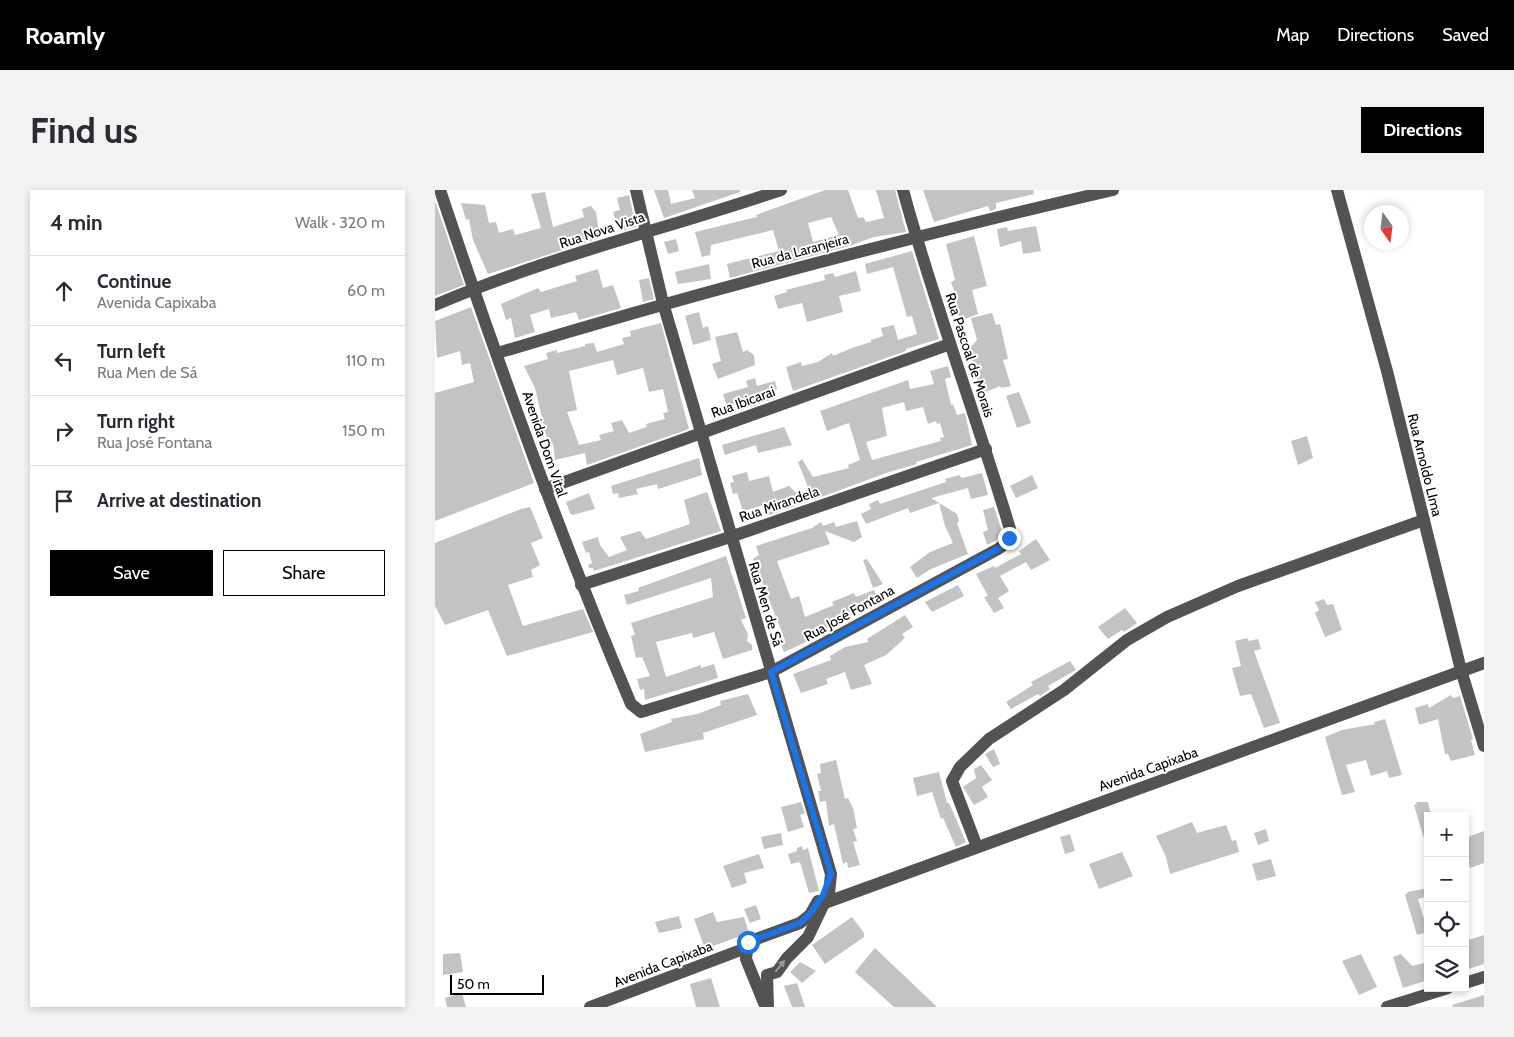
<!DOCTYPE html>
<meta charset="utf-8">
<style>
body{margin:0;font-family:Cabin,sans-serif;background:#f2f2f3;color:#2b2b33}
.controls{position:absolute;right:15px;bottom:15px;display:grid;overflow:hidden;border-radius:0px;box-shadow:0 2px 8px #0003}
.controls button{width:45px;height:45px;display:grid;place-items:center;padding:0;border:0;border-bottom:1px solid #e1e1e2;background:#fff;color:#2b2b33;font:25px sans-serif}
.compass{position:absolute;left:929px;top:15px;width:45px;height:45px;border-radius:50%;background:#fff;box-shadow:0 2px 8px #0003;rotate:166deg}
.scale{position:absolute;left:15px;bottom:12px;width:94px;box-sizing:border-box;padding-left:5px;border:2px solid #000;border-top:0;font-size:14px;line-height:18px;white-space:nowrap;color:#000;-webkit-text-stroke:4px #fff;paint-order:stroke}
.stop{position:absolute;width:15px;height:15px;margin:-11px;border:4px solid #1a73e8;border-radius:50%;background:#fff}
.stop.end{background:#1a73e8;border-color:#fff;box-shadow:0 1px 5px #0008}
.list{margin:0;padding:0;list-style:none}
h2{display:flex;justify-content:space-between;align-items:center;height:65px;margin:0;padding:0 20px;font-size:21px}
h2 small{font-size:16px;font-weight:400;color:#7c7c81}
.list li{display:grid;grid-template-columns:32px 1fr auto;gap:15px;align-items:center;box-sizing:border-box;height:70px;padding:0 20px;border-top:1px solid #e1e1e2}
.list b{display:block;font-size:19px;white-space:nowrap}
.list p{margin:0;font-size:16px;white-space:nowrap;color:#7c7c81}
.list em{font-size:16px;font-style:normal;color:#7c7c81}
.actions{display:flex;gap:10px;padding:15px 20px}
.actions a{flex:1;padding:11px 0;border:1px solid #000;border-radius:0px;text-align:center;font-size:18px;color:#000}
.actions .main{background:#000;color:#fff}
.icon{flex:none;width:28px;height:28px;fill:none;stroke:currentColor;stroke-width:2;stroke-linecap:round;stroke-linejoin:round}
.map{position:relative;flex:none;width:1049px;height:817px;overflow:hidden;border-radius:0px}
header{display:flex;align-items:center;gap:30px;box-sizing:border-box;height:70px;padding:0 25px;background:#000;color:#fff}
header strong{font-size:24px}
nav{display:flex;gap:28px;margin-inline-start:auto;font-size:18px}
.intro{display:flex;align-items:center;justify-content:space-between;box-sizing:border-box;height:120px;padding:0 30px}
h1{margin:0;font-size:35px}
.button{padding:12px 22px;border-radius:0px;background:#000;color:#fff;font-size:18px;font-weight:700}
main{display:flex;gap:30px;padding:0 30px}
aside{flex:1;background:#fff;border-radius:0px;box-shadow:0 2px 8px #0003}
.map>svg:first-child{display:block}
.building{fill:#c3c3c3;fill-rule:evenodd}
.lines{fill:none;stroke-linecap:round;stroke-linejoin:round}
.minor{stroke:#535353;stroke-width:12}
.oneway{fill:#989898}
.route{stroke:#1a73e8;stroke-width:6}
.labels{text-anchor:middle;stroke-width:4;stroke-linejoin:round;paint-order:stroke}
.street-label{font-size:14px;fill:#000;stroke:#fff}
</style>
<header>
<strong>Roamly</strong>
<nav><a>Map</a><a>Directions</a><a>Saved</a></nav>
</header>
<div class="intro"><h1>Find us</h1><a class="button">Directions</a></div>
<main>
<aside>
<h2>4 min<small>Walk · 320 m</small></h2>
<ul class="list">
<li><svg class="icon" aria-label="ahead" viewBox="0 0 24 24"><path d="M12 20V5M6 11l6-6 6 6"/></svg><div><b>Continue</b><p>Avenida Capixaba</p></div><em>60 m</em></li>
<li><svg class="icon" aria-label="left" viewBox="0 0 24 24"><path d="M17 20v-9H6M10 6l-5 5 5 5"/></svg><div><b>Turn left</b><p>Rua Men de Sá</p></div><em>110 m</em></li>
<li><svg class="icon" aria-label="right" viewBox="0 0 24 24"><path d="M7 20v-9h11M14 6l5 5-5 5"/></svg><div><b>Turn right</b><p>Rua José Fontana</p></div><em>150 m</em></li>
<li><svg class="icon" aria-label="arrive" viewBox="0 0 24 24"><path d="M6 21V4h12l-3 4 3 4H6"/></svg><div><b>Arrive at destination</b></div></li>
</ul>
<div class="actions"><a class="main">Save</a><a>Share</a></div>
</aside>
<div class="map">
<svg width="1049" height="817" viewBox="0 0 1049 817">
<rect width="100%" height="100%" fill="#fff"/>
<g class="building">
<polygon points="219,0 233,0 236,14 260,8 257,0 305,0 305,2 229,28"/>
<path d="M390,0H413L423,28L428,27L431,32L449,28L441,0H460L471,42L439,47L414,56L295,88L292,74L344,61L338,40L276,55L275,65L267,67L260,42L322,27L321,25ZM396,27L404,45L378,52L373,33Z"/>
<polygon points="488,0 598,0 599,4 561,13 561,19 555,21 553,16 499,32"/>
<polygon points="110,2 118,37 149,27 147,19 156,16 161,22 165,48 53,84 38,50 34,29 31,30 26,13 50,15 54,33 61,32 64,43 78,39 80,45 106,38 96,4"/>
<polygon points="194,5 201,37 189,40 187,31 181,33 178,22 185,20 182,8"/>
<polygon points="0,11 29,95 0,106"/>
<polygon points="601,36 606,61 588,64 586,51 565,57 562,39 572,37 573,41"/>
<polygon points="539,46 552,96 537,100 543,124 525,131 519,109 522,109 516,92 520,90 511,54"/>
<polygon points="241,49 244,61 233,64 229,52"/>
<polygon points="477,61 504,149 471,159 471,161 358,201 351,177 366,172 367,176 383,172 397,163 398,166 417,158 436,152 436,150 448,146 446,138 459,135 463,150 482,144 477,126 472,127 458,77 432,84 430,74"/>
<polygon points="274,74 276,89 243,94 240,82"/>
<polygon points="163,79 168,98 178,95 186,118 144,130 141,122 116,128 114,119 95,125 100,142 80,148 76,128 71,130 66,114 103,98 106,102 142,91 140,86"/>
<polygon points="421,81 426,101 404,106 408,122 372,132 367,113 343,119 339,106 352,102 351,100 390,90 389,85 398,83 400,87"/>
<polygon points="214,88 219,109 208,112 204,90"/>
<polygon points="36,117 99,293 0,331 0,203 39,192 35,173 27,175 25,161 2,168 0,131"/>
<polygon points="264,122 268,138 273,136 276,150 258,155 250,126"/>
<polygon points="557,123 561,135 565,134 573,169 568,170 576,196 566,198 565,196 546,204 534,159 542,150 536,128"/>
<path d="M226,133L254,239L152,275L150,263L120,270L118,253L115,255L111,245L100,198L89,176L113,169L111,163L122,160V163L150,156V154L159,153L162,162L189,154L187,148L196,146L195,141ZM178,170L182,185L208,178L214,202L228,199L233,222L228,223L230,229L211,234L212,237L194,243L187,230L176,233L179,241L164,245L166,250L144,255L132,222L142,220L134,181Z"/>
<polygon points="302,142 308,162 312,160 319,165 320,175 283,189 277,174 286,171 280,147"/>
<path d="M513,176L516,187L510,189L516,215L518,214L522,225L530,223L537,255L481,272L482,274L454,282L378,310L363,272L367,269L378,287L414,278L413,275L425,270L414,233L392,241L385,221L473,190L475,199L499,194L495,181ZM469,212L471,221L488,217L493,234L501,231L502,234L505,233L509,247L505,248L506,251L437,270L431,252L452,246L447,218Z"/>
<polygon points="320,188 322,196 340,191 342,199 338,200 340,208 318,216 316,208 292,216 288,204 313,197 311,191"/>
<polygon points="584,202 596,233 582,238 571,206"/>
<polygon points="284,216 287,227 278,230 274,219"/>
<polygon points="349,237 357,255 323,263 321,255 290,265 287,255"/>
<polygon points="872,246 878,268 863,275 856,251"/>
<polygon points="264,268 267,285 223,299 222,294 201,299 203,304 184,308 183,303 178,304 176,296"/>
<polygon points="312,282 314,291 334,286 338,302 354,296 371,312 332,326 329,315 308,321 302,303 298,304 295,293 299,292 297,286"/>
<polygon points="547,283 553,305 536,309 533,298 496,308 522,324 524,332 522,333 533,364 496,379 482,388 475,377 495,362 518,353 510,336 504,313 475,323 473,318 431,334 426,324 436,319 434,314 443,310 445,314 511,292 510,289 524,285 527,288"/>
<polygon points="597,285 603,298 581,308 575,296"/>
<polygon points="272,302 286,341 159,381 158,378 154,378 153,375 157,373 154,362 151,363 147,352 163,347 165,355 174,367 192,360 185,347 205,341 211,349 255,334 249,310"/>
<polygon points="154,303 160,319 137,325 135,323 131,312"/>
<polygon points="95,317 108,348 96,353 105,375 96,380 98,387 73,395 88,436 148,419 158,442 72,466 53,420 10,435 0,416 0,353 86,319"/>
<polygon points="559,317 567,341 562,350 552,355 548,342 553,340 548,320"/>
<polygon points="422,331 427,347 419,352 390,341 395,354 342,371 356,409 364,406 370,427 399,415 397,412 419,403 421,407 439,400 444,412 413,423 386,442 368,445 371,452 349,462 345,452 350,450 318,369 324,365 321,356 377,338 386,332 388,336 399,332 401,337"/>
<polygon points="601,349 615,370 596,380 591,372 565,386 574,401 563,408 569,418 559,423 549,407 553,406 541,384 559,376 560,378 586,364 584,361"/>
<polygon points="291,366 311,428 306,430 313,444 312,451 317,455 317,460 288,469 279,442 258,448 257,443 221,452 231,487 266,475 266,478 279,474 283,488 210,510 209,499 205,500 202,489 215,486 207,467 201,468 196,446 200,445 196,433 278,407 276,388 192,415 189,405 204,401 203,398"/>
<polygon points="432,369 448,394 438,398 428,370"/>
<polygon points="523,395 529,406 497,422 490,412"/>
<polygon points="889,409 892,415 898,414 907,440 890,447 880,423 884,420 880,412"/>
<polygon points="690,418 702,433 689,442 687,440 673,449 663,437"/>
<polygon points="470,425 478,437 467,444 470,448 451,465 429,475 437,494 416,500 410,482 391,489 393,494 366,503 358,484 396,470 395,466 410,457 433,452 432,449"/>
<polygon points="812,448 814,451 823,449 826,459 819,461 845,533 829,538 816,504 805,506 797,478 806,476 800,451"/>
<polygon points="635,471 641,480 613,496 615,499 605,506 603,504 576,519 571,512 598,495 596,492"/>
<polygon points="313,504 322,525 268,543 269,549 210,562 205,544 237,532 236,529 262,524 286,515 285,511"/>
<polygon points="1016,505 1018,508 1025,506 1038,549 1036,550 1040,565 1016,571 1013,564 1010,564 1003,529 984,535 980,518 993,514 994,518"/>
<polygon points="950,529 967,585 954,588 952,581 936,586 931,570 911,575 920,602 907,605 890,547 907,540 940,534 939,532"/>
<polygon points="559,559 565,574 558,577 550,564"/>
<polygon points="401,570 410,609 413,608 418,618 422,638 418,639 422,651 418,652 425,675 413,678 412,672 408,674 399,634 394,636 391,611 385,612 383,601 386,601 382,584 386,583 385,574"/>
<polygon points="546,575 557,590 547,597 553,607 539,615 528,597 541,588 539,579"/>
<polygon points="504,582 512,613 514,613 531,652 521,657 508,628 506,629 497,602 482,606 478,588"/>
<polygon points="366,612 370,623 365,625 369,637 353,642 346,617"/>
<polygon points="981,612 993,612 996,626 993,626 993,651 990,652 979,615 982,614"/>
<polygon points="757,632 762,643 791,635 797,651 801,650 804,662 735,684 731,667 721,646"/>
<polygon points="831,639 834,651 823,655 819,643"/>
<polygon points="1049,641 1049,673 1035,678 1030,666 1030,648"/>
<polygon points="346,643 348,655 329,659 326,647"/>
<polygon points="635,644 640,661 630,664 625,647"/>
<polygon points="367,656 368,660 373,658 384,701 374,703 365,672 356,674 353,664 362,661 362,658"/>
<polygon points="687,662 698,686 664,699 654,674"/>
<polygon points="324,664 329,678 309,683 312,693 297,698 288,676"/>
<polygon points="836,669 841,686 822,691 817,674"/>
<polygon points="993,698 993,706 983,709 993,742 982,745 970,705 973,702"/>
<polygon points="321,715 326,729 315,733 309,719"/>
<polygon points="278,722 282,732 309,727 314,743 270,759 259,729"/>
<polygon points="244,726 247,738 224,743 220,732"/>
<polygon points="417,727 429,743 429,747 390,774 377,755"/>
<polygon points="1049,745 1049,774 1030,780 1030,751"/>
<polygon points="440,758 502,817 459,817 420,782"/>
<polygon points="25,763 28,782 8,785 8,764"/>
<polygon points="926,764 942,797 924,805 907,771"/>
<polygon points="966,764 977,776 993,772 993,790 968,798 958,767"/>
<polygon points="365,772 381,781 367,793 355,782"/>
<polygon points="276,788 285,817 261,817 255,794"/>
<polygon points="362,793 370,817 357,817 349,796"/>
<polygon points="27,803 31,817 12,817 10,808"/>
<polygon points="1049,805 1049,817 1018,817 1017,815"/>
</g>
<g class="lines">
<g class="minor">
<path d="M5,0C63,174 125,346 196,514L206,522L336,482L563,359C571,354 574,349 575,339C541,225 499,114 468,0"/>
<polyline points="201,0 228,113 396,684 394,703 373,747 352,768 342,782 332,785 333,817"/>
<polyline points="902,0 952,181 1026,480 1049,556"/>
<path d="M0,115C112,67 231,39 346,0"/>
<path d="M63,163C266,101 471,48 678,0"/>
<polyline points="110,299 515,154"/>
<polyline points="146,395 295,347 551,259"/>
<polyline points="542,657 517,591 525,577 554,549 629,500 692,450 732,427 803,396 989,330"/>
<polyline points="387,714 1049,473"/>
<polyline points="1030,793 1049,787"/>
<polyline points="329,813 311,769 313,752 365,733 375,725 383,711"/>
<polyline points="155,817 311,758"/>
<polyline points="952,817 1013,798"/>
</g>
</g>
<defs><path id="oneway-solid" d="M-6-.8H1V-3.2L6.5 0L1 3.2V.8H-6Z" transform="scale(1.25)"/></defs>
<use class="oneway" href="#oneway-solid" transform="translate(345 776) rotate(-51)"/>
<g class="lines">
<polyline class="route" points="313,752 365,733 375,724 388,705 396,684 336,482 563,359 569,355 574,348"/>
</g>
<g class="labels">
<g class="street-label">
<text transform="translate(167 40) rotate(-18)" y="5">Rua Nova Vista</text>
<text transform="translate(365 61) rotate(-15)" y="5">Rua da Laranjeira</text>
<text transform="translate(535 165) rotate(72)" y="5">Rua Pascoal de Morais</text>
<text transform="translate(308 212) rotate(-20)" y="5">Rua Ibicarai</text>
<text transform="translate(110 254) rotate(71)" y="5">Avenida Dom Vital</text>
<text transform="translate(990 275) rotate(76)" y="5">Rua Arnoldo LIma</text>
<text transform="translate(344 314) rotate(-19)" y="5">Rua Mirandela</text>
<text transform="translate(331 414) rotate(73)" y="5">Rua Men de Sá</text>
<text transform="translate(414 423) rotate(-29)" y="5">Rua José Fontana</text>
<text transform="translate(713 579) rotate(-20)" y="5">Avenida Capixaba</text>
<text transform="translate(228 774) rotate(-21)" y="5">Avenida Capixaba</text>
</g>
</g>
</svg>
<div class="controls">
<button>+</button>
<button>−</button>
<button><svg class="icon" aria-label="locate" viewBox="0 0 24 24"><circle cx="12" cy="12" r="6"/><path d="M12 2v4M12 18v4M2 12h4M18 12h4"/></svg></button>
<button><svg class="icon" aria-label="layers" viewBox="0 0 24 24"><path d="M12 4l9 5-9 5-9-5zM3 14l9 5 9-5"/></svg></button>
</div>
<svg class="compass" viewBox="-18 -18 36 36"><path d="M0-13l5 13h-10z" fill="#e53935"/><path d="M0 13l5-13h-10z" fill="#7c7c81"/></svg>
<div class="scale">50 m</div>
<div class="stop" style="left:313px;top:752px"></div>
<div class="stop end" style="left:574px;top:348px"></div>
</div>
</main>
